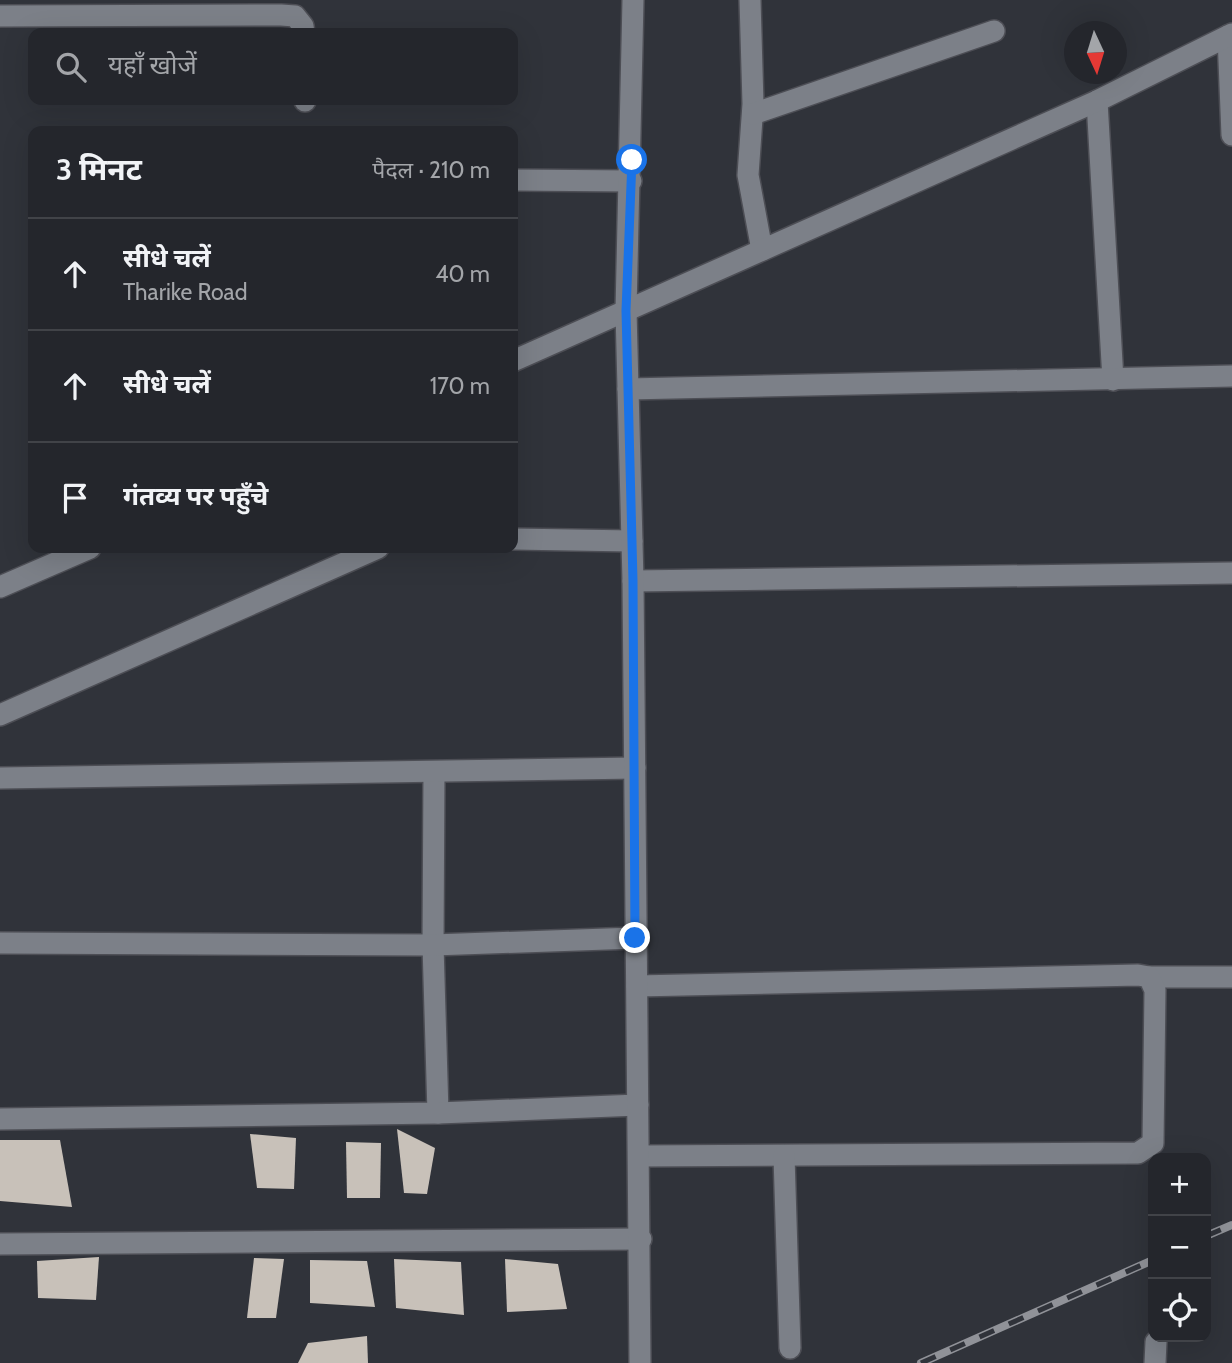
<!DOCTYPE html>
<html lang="hi">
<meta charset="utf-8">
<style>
body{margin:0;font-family:Cabin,"Noto Sans Devanagari",sans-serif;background:#303238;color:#f1f3f6}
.controls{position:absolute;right:21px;bottom:21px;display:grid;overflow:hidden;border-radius:14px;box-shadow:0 7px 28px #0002}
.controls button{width:63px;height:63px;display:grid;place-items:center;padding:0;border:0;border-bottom:2px solid #414348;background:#24262c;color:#f1f3f6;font:35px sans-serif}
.compass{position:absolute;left:1064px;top:21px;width:63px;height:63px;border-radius:50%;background:#24262c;box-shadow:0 7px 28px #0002;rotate:176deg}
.stop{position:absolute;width:21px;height:21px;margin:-16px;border:5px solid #1a73e8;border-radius:50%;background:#fff}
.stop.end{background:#1a73e8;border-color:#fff;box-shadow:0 2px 7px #0008}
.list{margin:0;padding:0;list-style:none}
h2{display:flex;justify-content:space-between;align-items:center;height:91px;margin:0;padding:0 28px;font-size:30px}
h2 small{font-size:23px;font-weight:400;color:#a3a5a9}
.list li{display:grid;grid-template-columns:46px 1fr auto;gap:21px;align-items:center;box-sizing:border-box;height:112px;padding:0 28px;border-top:2px solid #414348}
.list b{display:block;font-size:26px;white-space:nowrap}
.list p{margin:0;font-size:23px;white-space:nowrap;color:#a3a5a9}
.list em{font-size:23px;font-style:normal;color:#a3a5a9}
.icon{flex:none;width:38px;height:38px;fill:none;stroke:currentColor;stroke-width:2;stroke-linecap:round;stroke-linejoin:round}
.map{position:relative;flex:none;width:1232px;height:1363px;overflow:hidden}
.search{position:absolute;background:#24262c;box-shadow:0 7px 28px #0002;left:28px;top:28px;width:490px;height:77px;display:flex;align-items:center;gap:18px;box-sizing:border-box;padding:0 24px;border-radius:14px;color:#a3a5a9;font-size:26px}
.panel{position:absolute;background:#24262c;box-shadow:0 7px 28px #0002;left:28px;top:126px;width:490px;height:427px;border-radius:14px}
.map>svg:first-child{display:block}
.building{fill:#c8c1b9}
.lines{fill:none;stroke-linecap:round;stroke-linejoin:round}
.minor-casing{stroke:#4d4e55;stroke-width:24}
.tertiary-casing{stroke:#4d4e55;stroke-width:24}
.minor{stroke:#7c8088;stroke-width:21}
.tertiary{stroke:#7c8088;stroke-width:21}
.rail-casing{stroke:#909298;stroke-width:8}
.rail{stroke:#30333a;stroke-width:5;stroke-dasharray:16;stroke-linecap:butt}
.route{stroke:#1a73e8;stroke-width:9}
</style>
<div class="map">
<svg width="1232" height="1363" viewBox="0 0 1232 1363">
<rect width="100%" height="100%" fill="#30333a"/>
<g class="building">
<polygon points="397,1129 435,1148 427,1194 404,1193"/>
<polygon points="250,1134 296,1138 294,1189 257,1188"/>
<polygon points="0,1140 60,1140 72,1207 0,1201"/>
<polygon points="346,1142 381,1143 380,1198 347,1198"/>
<polygon points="99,1257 96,1300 38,1298 37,1261"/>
<polygon points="254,1258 284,1259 276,1318 247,1318"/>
<polygon points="394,1259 461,1262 464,1315 396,1308"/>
<polygon points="505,1259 558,1264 567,1309 507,1312"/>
<polygon points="310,1260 367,1261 375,1307 310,1303"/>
<polygon points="367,1336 368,1363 298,1363 308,1343"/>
</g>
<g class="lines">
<defs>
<g id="minor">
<polyline points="750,0 753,104 748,175 762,250"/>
<polyline points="0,16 281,15 295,16 303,26 304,33"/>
<polyline points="1228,36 1232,135"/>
<polyline points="305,100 305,101"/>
<polyline points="1097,101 1113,380"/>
<polyline points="753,114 994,31"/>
<polyline points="513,180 631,181"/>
<polyline points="628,389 1232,376"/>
<polyline points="513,539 632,541"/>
<polyline points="633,581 1232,573"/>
<polyline points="0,715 378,548"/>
<polyline points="434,772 433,945 438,1113"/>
<polyline points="0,778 635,768"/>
<polyline points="0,943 433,945 635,938"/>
<polyline points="1149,977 1232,977"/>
<polyline points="637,986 1138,975 1149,977 1155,990 1153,1143 1138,1153 640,1156"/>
<polyline points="0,1119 438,1113 638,1105"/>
<polyline points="784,1156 790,1348"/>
<polyline points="0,1244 641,1239"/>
<polyline points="1155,1363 1156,1342"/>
</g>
<g id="tertiary">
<polyline points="633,0 626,311 633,581 640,1363"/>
<polyline points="513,361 1097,101 1232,34"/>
<polyline points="0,587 90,548"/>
</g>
</defs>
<use href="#minor" class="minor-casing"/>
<use href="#tertiary" class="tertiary-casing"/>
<use href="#minor" class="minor"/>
<use href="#tertiary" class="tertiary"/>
<defs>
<g id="rail">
<polyline points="1206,1236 1232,1225"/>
<polyline points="921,1363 1153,1260"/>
</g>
</defs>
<use href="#rail" class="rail-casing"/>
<use href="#rail" class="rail"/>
</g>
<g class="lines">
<polyline class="route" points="632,160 626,311 633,581 635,938"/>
</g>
</svg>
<div class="controls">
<button>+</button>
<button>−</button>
<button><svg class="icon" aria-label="locate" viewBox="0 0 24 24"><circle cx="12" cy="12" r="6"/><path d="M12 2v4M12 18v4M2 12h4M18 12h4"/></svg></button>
</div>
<svg class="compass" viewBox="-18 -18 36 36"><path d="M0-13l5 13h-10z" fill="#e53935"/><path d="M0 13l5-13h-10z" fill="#a3a5a9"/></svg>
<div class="stop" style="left:632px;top:160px"></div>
<div class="stop end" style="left:635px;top:938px"></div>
<div class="search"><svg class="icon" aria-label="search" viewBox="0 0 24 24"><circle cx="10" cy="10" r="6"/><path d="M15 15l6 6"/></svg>यहाँ खोजें</div>
<section class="panel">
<h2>3 मिनट<small>पैदल · 210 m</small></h2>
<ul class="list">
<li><svg class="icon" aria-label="ahead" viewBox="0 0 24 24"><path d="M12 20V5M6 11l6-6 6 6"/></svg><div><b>सीधे चलें</b><p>Tharike Road</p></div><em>40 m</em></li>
<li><svg class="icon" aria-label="ahead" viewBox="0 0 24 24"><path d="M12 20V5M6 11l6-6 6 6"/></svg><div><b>सीधे चलें</b></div><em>170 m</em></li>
<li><svg class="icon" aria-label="arrive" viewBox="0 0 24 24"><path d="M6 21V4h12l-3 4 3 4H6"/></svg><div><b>गंतव्य पर पहुँचे</b></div></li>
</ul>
</section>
</div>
